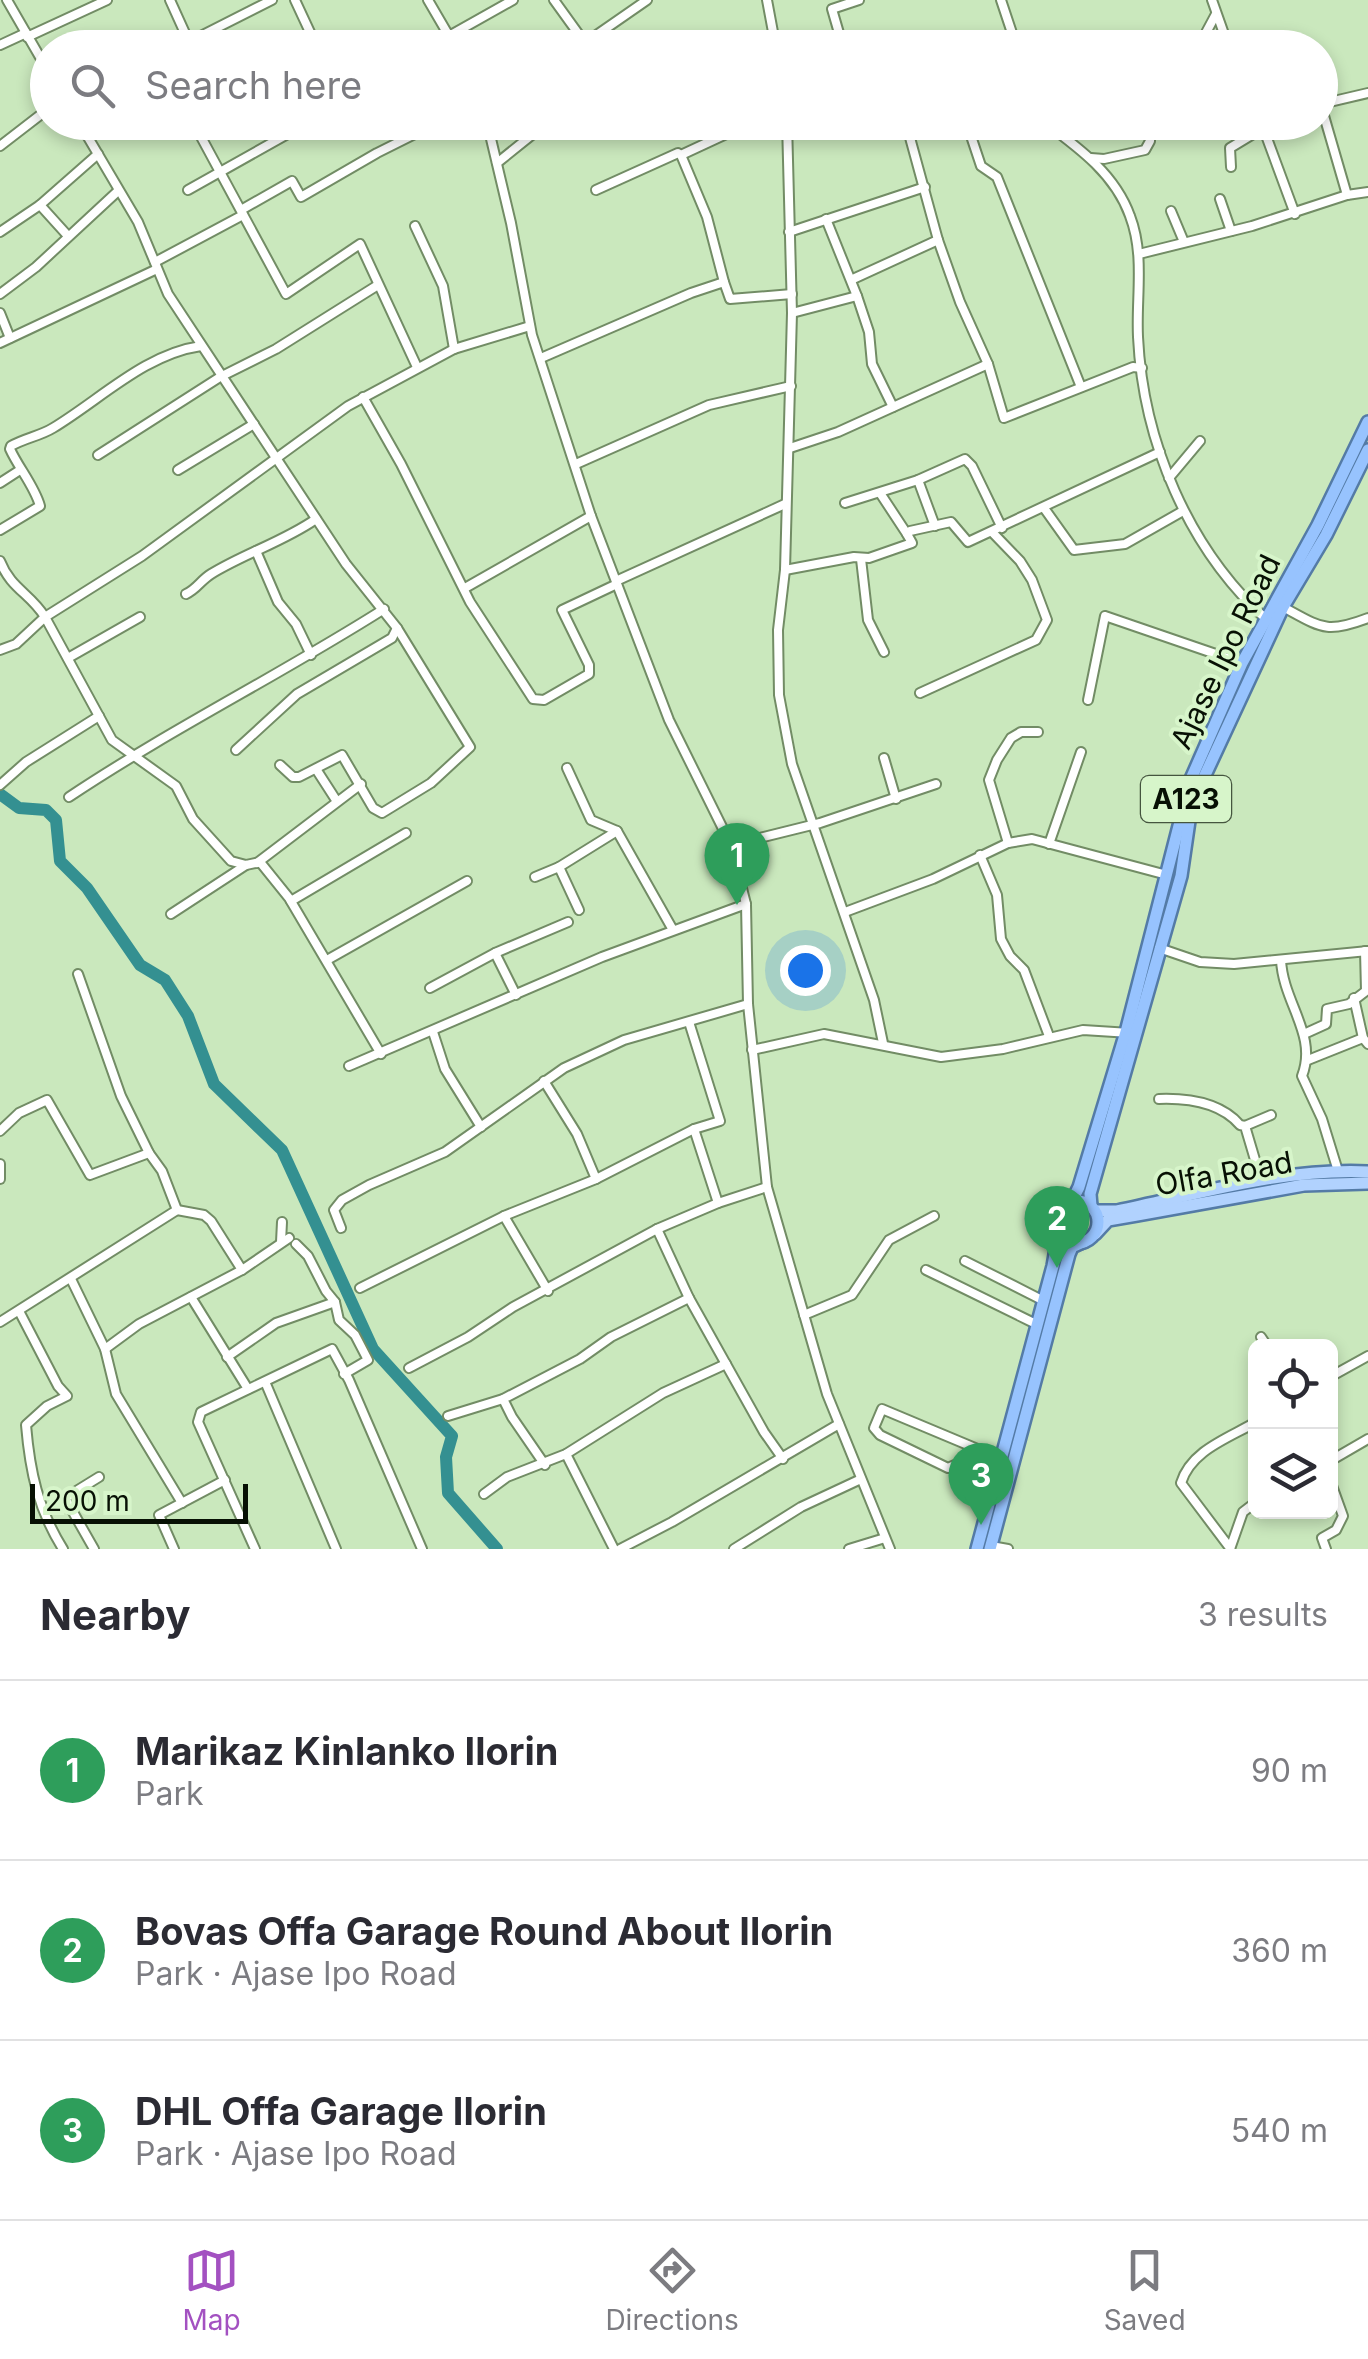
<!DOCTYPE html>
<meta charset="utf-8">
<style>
body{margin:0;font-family:Inter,sans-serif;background:#f2f2f3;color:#2b2b33}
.controls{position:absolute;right:30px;bottom:30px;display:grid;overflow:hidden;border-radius:15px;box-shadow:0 5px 15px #0003}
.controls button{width:90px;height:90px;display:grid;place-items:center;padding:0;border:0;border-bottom:2px solid #e1e1e2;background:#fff;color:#2b2b33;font:50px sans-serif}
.scale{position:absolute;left:30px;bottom:25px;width:218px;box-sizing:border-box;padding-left:10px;border:5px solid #071004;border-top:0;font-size:28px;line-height:35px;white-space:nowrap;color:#071004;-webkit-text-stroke:8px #d7f5ca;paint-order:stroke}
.you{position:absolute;left:805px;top:970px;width:35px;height:35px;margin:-25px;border:8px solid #fff;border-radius:50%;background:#1a73e8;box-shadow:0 0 0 15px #1a73e833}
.badge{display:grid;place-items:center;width:65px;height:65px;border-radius:50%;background:#a351c1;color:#fff;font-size:32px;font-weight:700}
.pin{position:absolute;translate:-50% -82px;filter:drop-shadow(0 2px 5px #0008)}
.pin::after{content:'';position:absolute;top:52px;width:35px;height:30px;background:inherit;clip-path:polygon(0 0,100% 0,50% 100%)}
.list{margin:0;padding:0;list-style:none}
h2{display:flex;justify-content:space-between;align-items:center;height:130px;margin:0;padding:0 40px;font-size:42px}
h2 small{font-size:32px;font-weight:400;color:#7c7c81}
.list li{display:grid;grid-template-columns:65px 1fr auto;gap:30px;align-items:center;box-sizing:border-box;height:180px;padding:0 40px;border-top:2px solid #e1e1e2}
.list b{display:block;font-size:38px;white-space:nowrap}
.list p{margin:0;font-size:32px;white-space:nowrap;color:#7c7c81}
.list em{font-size:32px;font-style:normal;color:#7c7c81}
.icon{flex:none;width:55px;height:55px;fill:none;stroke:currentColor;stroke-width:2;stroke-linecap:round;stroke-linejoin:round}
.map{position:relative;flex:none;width:1368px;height:1549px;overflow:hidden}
.search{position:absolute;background:#fff;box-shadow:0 5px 15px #0003;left:30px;right:30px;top:30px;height:110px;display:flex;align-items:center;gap:25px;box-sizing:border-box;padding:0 35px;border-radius:55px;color:#7c7c81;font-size:38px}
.sheet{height:670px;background:#fff}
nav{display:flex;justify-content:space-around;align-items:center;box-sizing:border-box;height:140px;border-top:2px solid #e1e1e2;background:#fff;font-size:28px;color:#7c7c81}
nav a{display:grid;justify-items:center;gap:5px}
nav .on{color:#a351c1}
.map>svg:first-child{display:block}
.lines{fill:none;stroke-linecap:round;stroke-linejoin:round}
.river{stroke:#349091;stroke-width:12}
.minor-casing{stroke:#728c65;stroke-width:12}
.primary-casing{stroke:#547ba6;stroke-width:16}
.trunk-casing{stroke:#547ba6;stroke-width:16}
.minor{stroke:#fff;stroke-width:8}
.primary{stroke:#b1d2fe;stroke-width:11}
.trunk{stroke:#97c3fe;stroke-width:11}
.labels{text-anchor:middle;stroke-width:8;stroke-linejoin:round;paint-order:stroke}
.shield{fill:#d7f5ca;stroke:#45553f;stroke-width:2.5}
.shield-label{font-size:28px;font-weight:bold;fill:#071004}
.street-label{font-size:30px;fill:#071004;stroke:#d7f5ca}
</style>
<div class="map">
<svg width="1368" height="1549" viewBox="0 0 1368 1549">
<rect width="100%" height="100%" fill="#cae8bd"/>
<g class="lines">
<polyline class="river" points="0,794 19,808 46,810 56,820 60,861 87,888 140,965 165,980 188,1016 214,1084 282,1150 373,1349 452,1436 446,1457 448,1493 497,1549"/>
<defs>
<g id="minor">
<polyline points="7,0 48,71"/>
<polyline points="170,0 189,42"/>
<polyline points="295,0 315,43"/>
<polyline points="428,0 456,48"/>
<polyline points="554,0 585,43 581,48"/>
<polyline points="767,0 776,48"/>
<polyline points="1001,0 1017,48"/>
<polyline points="1212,0 1229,48"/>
<polyline points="449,36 513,0"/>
<polyline points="27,37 107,0"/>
<polyline points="1302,42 1304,48"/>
<polyline points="585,43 647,0"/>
<polyline points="0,45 26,33"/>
<polyline points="177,48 272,0"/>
<polyline points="826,48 836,45 841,40 832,9 859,0"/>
<polyline points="1192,48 1201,42 1216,14"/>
<polyline points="1320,102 1347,195"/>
<polyline points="1321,104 1368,93"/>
<polyline points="79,122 138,222 168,294 346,564 397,628 470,747 431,783 382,813 373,808 342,755 299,777 293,777 280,765"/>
<polyline points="193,122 286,294 360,244 417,367"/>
<polyline points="487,122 511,223 532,335 591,516 669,720 731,845 746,904 748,1004 767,1187 827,1394 890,1549"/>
<polyline points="787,122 792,313 785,570 778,630 779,695 792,764 874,1000 883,1043"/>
<path d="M813,122C843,127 873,122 903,123C932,125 963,135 991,122"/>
<path d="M1044,122C1079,148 1115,174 1130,216C1145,255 1136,297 1138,337C1143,441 1188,549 1267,620"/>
<polyline points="1261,122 1295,214"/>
<polyline points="906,123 938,240 960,302 988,364 1004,418 1133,367 1142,368"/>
<polyline points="968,127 981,166 997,177 1081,387"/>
<polyline points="0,146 48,109"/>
<polyline points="681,155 707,217 724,282"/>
<polyline points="1091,158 1104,159 1145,150 1150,141 1150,122"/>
<polyline points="497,163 548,122"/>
<polyline points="1231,167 1230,148 1263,128"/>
<polyline points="188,190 309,122"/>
<polyline points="596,190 678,153 681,155 752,122"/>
<polyline points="1220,199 1231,231"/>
<polyline points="40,205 68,236"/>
<polyline points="241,210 292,181 301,197 377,153 433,125 446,122"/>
<polyline points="1171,211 1184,242"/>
<polyline points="826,219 857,296"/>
<polyline points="415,226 443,286 454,349"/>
<polyline points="0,232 40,205 98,154"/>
<polyline points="789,232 925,187"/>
<polyline points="1139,254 1252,226 1347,195 1368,192"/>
<polyline points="155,262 243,215"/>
<polyline points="853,279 938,240"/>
<polyline points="0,294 36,267 118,191"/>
<polyline points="0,313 10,338"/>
<polyline points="792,313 857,296 869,332 872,364 893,407"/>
<polyline points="0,343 157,269"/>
<polyline points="541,358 691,293 724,282 730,299 792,294"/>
<polyline points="363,397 401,464 470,602 533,699 544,700 589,674 589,665 562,610 617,584"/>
<polyline points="790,448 838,432 988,364"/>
<polyline points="98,455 220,377 276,349 378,285"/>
<polyline points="576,464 709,405 791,386"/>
<polyline points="178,470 254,424"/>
<polyline points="1169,478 1200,441"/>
<polyline points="918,480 935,526"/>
<polyline points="0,483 20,470"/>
<polyline points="880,493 907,534"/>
<polyline points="845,503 918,480 965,459 972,466 1002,528"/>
<polyline points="1044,508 1074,550 1125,544 1183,511"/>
<path d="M0,530L40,506C35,487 18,467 10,449L11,446C25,438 40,436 53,428C101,399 145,354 201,346"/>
<polyline points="256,551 278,602 296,624 311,655"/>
<polyline points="861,559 868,620 884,652"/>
<path d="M0,561C11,589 30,593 45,617L112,740L176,786L193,819L231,861L246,865L260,862L289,898L381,1054"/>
<polyline points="785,570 854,557 869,558 912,543 907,534 910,531 951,522 968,542 1160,452"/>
<polyline points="616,581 785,504"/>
<polyline points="465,588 591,516"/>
<path d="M186,594C197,589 201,580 211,574C245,553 283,542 316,519"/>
<path d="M1283,607C1322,628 1326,634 1368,618"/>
<polyline points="0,650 16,644 45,617 142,556 348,406 454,349 530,326"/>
<polyline points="68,658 140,617"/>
<polyline points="920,693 1036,640 1047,620 1032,580 1020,561 992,532"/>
<polyline points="1088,700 1105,616 1242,663"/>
<polyline points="236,750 297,694 392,638 397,628"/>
<polyline points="884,758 896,799"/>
<polyline points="567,768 591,820 617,831 673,930"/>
<polyline points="316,769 336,800"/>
<polyline points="0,785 26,762 99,716"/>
<path d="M69,797C171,729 280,675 384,609"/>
<polyline points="1008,843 989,780 997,760 1011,738 1021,732 1038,732"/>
<polyline points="1049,844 1081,752"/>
<polyline points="731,845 820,823 936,784"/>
<polyline points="980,855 997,895 1001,939 1010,956 1024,970 1049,1036"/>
<polyline points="257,863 361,784"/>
<polyline points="535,877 559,867"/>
<polyline points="291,901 406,833"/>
<polyline points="579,910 559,867 617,831"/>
<polyline points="845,912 933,879 1008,843 1032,839 1167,875"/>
<polyline points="171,914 246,865"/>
<polyline points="1159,948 1200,962 1234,964 1368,951"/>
<polyline points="495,953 516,995"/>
<polyline points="327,960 467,881"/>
<path d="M1281,960C1283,1003 1318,1035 1302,1076L1322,1119L1338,1171"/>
<polyline points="430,988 495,953 568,922"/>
<polyline points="1354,998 1363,1038 1368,1044"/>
<polyline points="433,1032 445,1069 481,1127"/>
<polyline points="1304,1034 1326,1024 1327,1009 1349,1004 1366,991 1365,951"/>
<polyline points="752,1050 824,1034 941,1057 1003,1049 1083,1030 1130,1033"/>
<polyline points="1308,1060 1363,1038"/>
<polyline points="349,1066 602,957 746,904"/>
<polyline points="544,1081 577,1134 596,1179"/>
<path d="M1159,1099C1188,1098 1220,1102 1240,1125L1245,1126L1261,1180"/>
<polyline points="1245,1126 1271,1115"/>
<polyline points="694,1129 718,1203"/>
<polyline points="0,1131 19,1113 47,1100 90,1175 149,1153"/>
<polyline points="0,1164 0,1179"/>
<polyline points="177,1210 204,1215 211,1221 242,1270"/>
<polyline points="504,1216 548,1291"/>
<polyline points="341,1228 334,1210 342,1200 369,1185 445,1152 564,1068 624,1040 748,1004"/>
<polyline points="657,1229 689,1298 764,1432 783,1459"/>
<polyline points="281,1242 282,1222"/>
<polyline points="296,1244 308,1256 326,1291 335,1302 339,1320 355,1335 368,1360 344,1374"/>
<polyline points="965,1261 1042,1300"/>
<polyline points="926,1270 1036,1324"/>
<polyline points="71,1279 105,1349 116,1394 182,1503"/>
<polyline points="360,1288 504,1216 596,1179 694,1129 720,1121 689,1022"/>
<polyline points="191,1297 248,1389"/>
<path d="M19,1311L58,1386L67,1396L47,1406L26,1425C30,1472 38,1509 63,1549"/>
<polyline points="804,1315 852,1295 889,1240 934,1216"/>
<polyline points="0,1322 177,1210 162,1171 149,1153 121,1096 78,974"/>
<polyline points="1261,1337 1267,1346"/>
<polyline points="105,1349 139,1324 242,1270 289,1238"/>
<polyline points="227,1357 276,1323 335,1302"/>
<polyline points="409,1368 468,1337 513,1307 657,1229 718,1203 767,1187"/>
<polyline points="1330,1377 1368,1356"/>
<polyline points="266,1384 336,1549"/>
<polyline points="503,1399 512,1417 545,1465"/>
<polyline points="448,1416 503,1399 580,1359 611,1337 689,1298"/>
<polyline points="566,1454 614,1549"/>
<polyline points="1330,1461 1368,1439"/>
<polyline points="994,1477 957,1464 948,1468 880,1435 874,1428 882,1409 999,1458"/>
<polyline points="484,1494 507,1477 566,1454 663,1393 726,1364"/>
<polyline points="991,1546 1008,1549"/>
<path d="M1230,1548L1181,1483C1191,1450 1229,1438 1256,1422"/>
<polyline points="94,1549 65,1498 99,1477"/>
<polyline points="174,1549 159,1515 225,1480"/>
<polyline points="255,1549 198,1422 201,1412 332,1349 349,1380 422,1549"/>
<polyline points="620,1549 672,1522 839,1424"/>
<polyline points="734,1549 801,1507 861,1479"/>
<polyline points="849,1549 885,1538"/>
<polyline points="1230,1549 1243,1512 1256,1502"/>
<polyline points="1326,1549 1322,1538 1336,1530 1343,1516 1330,1480"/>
</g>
<g id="primary">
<path d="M1095,1211H1117C1199,1194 1283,1168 1368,1172"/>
<polyline points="1095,1234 1108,1220 1137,1215 1304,1185 1368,1183"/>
</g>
<g id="trunk">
<circle cx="1077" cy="1222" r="21"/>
<polyline points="1072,1201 1079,1187 1126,1032 1191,779 1242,663 1318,525 1368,422"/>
<polyline points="1091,1206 1090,1194 1181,876 1189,821 1199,788 1283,607 1326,535 1368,450"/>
<polyline points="977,1549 1053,1266 1059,1232"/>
<polyline points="990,1549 1069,1254 1072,1247 1085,1241"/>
</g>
</defs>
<use href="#minor" class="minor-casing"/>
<use href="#primary" class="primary-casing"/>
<use href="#trunk" class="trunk-casing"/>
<use href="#minor" class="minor"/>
<use href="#primary" class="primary"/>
<use href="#trunk" class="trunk"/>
</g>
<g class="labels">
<rect class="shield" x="1141" y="776" width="90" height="46" rx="8"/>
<g class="shield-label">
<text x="1186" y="809">A123</text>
</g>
<g class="street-label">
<text transform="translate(1226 652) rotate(-64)" y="10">Ajase Ipo Road</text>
<text transform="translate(1224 1174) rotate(-10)" y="10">Olfa Road</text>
</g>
</g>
</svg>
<div class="controls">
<button><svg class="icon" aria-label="locate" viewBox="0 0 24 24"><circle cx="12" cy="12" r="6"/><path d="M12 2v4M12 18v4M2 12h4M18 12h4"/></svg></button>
<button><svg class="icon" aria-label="layers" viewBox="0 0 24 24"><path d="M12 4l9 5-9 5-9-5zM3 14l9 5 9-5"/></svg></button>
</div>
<div class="scale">200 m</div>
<div class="you"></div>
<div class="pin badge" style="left:737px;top:905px;background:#2e9e5b">1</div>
<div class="pin badge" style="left:1057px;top:1268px;background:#2e9e5b">2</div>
<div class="pin badge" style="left:981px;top:1525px;background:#2e9e5b">3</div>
<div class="search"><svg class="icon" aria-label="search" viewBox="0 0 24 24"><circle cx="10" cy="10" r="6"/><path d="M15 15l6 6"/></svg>Search here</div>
</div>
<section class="sheet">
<h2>Nearby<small>3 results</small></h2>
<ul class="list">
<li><span class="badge" style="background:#2e9e5b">1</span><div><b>Marikaz Kinlanko Ilorin</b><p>Park</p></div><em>90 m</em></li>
<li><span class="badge" style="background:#2e9e5b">2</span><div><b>Bovas Offa Garage Round About Ilorin</b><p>Park · Ajase Ipo Road</p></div><em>360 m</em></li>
<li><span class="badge" style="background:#2e9e5b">3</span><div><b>DHL Offa Garage Ilorin</b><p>Park · Ajase Ipo Road</p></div><em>540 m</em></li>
</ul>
</section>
<nav>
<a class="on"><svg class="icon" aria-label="map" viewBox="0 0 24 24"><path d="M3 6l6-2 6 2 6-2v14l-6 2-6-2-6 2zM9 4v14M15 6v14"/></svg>Map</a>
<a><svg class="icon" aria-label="directions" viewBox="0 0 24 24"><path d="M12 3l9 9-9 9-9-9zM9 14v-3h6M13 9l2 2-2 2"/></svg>Directions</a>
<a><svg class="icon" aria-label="saved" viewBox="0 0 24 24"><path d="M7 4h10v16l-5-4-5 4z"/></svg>Saved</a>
</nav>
